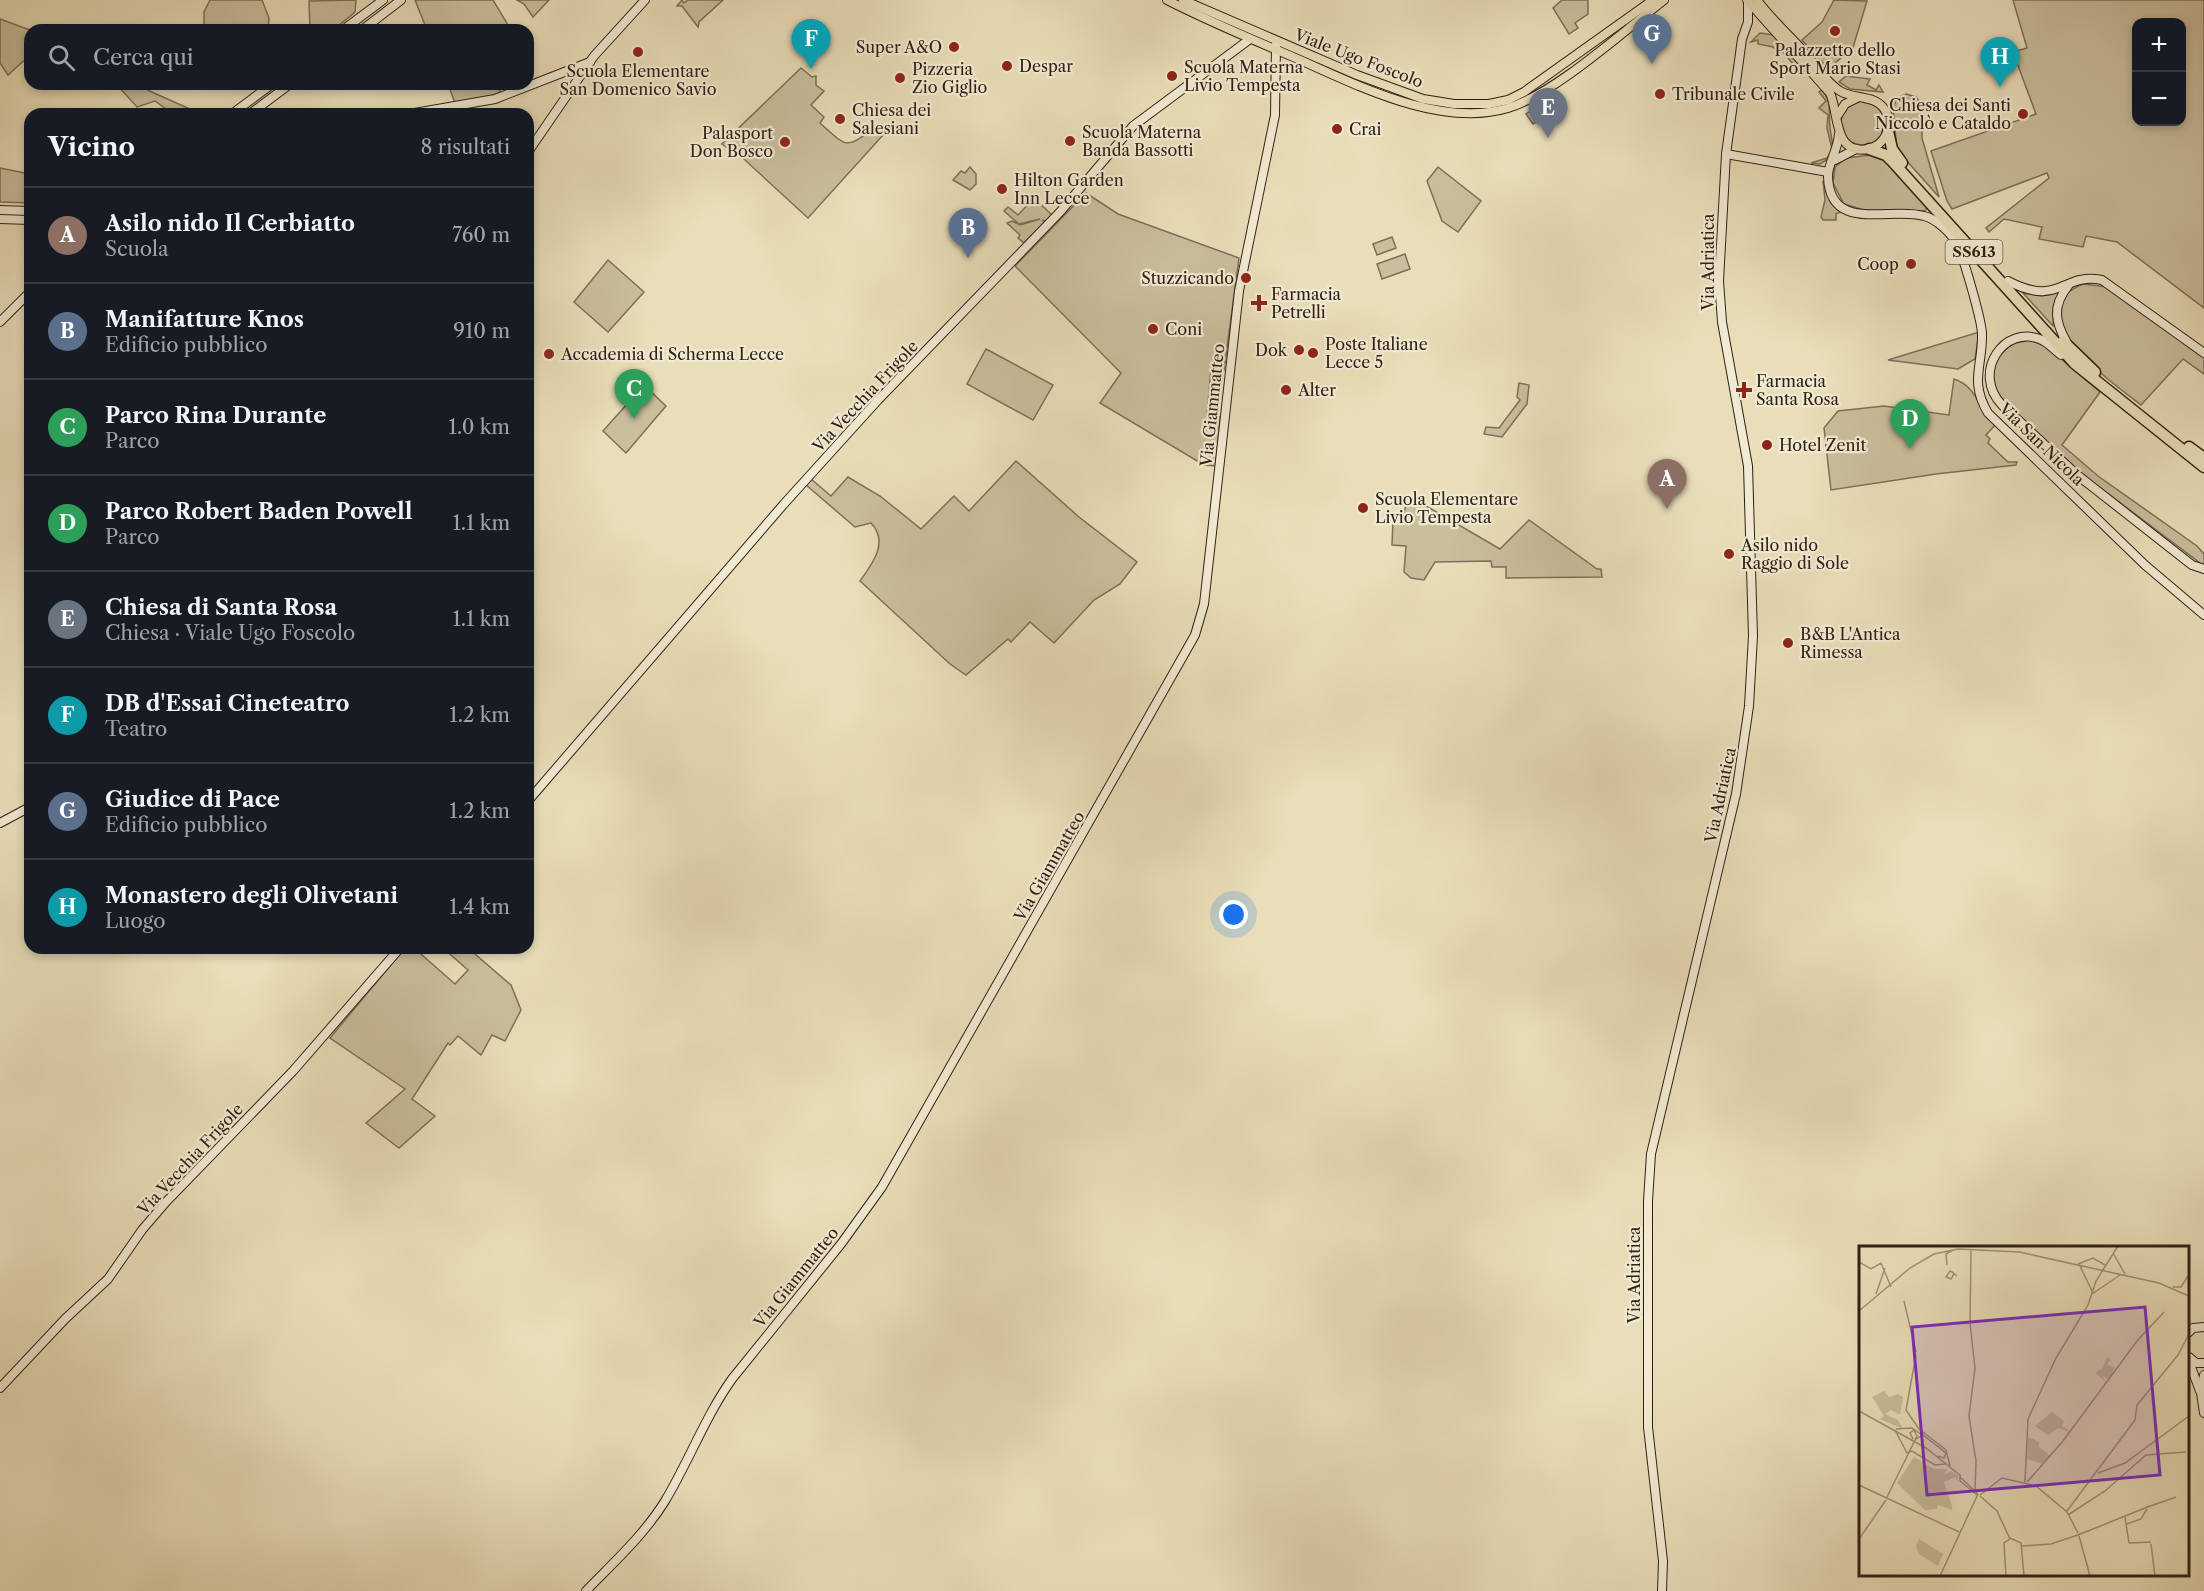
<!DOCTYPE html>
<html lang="it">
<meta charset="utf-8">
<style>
body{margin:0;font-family:"Libre Caslon Text",serif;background:#20242c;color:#f1f3f6}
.controls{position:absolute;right:18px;top:18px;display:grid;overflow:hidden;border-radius:12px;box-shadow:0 3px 9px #0003}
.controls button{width:54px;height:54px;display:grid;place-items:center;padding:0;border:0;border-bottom:2px solid #363941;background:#171b24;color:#f1f3f6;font:30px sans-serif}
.you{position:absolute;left:1234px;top:915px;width:21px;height:21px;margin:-15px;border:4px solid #fff;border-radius:50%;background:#1a73e8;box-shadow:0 0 0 9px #1a73e833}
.badge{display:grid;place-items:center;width:39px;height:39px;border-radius:50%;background:#d93025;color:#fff;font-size:20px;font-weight:700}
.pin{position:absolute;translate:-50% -50px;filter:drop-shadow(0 2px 3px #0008)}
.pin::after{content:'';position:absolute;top:32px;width:21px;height:18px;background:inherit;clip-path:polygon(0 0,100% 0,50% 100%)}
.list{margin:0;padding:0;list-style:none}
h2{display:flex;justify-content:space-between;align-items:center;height:78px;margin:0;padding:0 24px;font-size:26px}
h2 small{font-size:20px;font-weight:400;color:#9ea1a6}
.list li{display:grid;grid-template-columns:39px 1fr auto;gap:18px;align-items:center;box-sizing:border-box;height:96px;padding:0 24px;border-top:2px solid #363941}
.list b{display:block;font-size:22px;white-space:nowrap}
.list p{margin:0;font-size:20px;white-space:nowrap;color:#9ea1a6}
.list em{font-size:20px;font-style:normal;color:#9ea1a6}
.icon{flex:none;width:33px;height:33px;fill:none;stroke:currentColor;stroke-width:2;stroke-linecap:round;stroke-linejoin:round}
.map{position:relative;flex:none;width:2204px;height:1591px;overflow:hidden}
.search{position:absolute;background:#171b24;box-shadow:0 3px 9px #0003;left:24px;top:24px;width:510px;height:66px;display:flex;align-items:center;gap:15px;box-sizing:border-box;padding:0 21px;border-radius:18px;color:#9ea1a6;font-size:22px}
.panel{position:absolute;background:#171b24;box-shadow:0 3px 9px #0003;left:24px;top:108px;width:510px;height:846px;border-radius:18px}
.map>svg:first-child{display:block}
.green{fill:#cabe9d;stroke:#7d6f5a;stroke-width:1.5;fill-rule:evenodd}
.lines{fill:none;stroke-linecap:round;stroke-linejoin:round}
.secondary-casing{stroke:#302016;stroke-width:10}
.primary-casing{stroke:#302016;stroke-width:10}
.highway-casing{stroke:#302016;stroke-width:13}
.secondary{stroke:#f1ead2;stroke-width:8}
.primary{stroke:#e9deb9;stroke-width:8}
.highway{stroke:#e9deb9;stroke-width:10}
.poi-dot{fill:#8f2418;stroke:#f1ead2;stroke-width:2}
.labels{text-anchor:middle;stroke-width:4.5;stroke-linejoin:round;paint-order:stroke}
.shield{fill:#f1ead2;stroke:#6a5d4e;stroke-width:1.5}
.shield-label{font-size:15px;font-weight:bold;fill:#302016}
.poi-label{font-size:16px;fill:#302016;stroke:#f1ead2;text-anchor:start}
.street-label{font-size:16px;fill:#302016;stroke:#f1ead2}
.inset-road{fill:none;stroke:#9f9278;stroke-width:1.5}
.view{fill:#7b2cbf;fill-opacity:0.15;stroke:#7b2cbf;stroke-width:3}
.inset-edge{fill:none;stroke:#302016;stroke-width:3}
</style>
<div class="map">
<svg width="2204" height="1591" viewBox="0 0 2204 1591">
<rect width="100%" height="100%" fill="#e9deb9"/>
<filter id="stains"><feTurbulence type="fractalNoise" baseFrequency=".00333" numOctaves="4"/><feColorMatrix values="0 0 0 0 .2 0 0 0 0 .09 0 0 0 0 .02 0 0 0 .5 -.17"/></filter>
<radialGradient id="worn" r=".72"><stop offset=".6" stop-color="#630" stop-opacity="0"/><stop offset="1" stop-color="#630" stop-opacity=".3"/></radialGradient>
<g class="green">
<polygon points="210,0 262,0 269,18 268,30 204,30 204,12"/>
<polygon points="356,0 355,12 333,30 310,30 309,1"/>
<polygon points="415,0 493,0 511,30 427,30"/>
<polygon points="517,0 549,0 533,17 524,4"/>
<polygon points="682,0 684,3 688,0 723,0 699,22 698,27 682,6 677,6"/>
<polygon points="1562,0 1588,0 1588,14 1575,23 1578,28 1569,34 1553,8"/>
<polygon points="1834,0 1867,1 1851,54 1847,53 1828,69 1802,40 1822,22"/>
<path d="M2013,0H2204V308L2117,242L2086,236L2083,247L2039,239L2042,227L2004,219L1989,232L1986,228L2049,178L2047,173L1952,209L1947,201L1931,151L2036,114L2013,52L2027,48ZM2182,22V122H2136V22Z"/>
<polygon points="0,19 30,30 30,55 8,75 0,63"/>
<polygon points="1760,33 1773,35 1806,72 1803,75 1779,48 1776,50 1773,47 1758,44 1758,40 1751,42"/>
<path d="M801,68L812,77L816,76V85L824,91L811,105L824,117L820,123C848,148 845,149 875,128L883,135L808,218L745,160L722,144Z"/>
<polygon points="1846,76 1870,79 1867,85 1876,90 1879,85 1883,92 1850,89 1839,82"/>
<polygon points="116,84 134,84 201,114 173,114 155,101 137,107"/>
<polygon points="448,84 497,84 501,94 455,103"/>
<path d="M1822,90C1833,103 1828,112 1830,127C1831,141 1836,145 1828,159L1820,164L1811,163L1827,158L1832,149L1827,128L1828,115L1819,108L1826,101L1819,92Z"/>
<polygon points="1906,94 1916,97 1922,105 1922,138 1939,197 1897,150 1893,108 1897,98"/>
<polygon points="1546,100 1553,111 1533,124 1526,114"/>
<circle cx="1863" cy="123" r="22"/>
<polygon points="1871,155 1884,159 1927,207 1925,211 1864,210 1844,204 1833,183 1835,167 1846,158"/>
<polygon points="970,167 976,174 976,184 970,190 953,180 961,171 965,173"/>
<polygon points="1438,167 1481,201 1458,232 1442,221 1427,181"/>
<polygon points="0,168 30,174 30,203 0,202"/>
<polygon points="1823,181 1829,198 1840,212 1836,214 1836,220 1823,220 1821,217 1825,200"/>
<polygon points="1086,193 1118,214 1239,258 1224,370 1211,369 1207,415 1220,417 1216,466 1204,465 1100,403 1121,373 1015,266"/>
<polygon points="1034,198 1052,215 1046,221 1042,220 1045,222 1024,243 1018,238 1020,235 1007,223 1012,221 1020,225 1040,219 1019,224 1004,211 1008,207 1018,215"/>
<polygon points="1392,237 1396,248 1377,255 1373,244"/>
<polygon points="1405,254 1410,269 1382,279 1377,264"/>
<polygon points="608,260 644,292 608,332 574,302"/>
<path d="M2083,284L2108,287L2204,356V374L2183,359L2141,405C2113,383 2012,313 2083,284Z"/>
<polygon points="2061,291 2054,307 2053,326 2023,293 2041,296"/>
<polygon points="1979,332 1975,359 1958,369 1888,360"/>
<polygon points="2030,340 2047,347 2100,392 2062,445 2098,476 2197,546 2204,554 2204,566 2082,474 1999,397 1992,378 1997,358 2011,344"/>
<polygon points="986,349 1053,385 1033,420 967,384"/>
<path d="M1954,379C1978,387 1978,409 1995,425L1986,435L1990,439L1988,443L2008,462H2017L2016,465L1936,474L1831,490L1824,428L1838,411L1884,406L1949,415Z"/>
<polygon points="1519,383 1529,385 1527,404 1502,437 1484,434 1486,427 1499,428 1520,400 1517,397"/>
<polygon points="644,385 666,406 626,453 603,431"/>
<path d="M1016,461L1079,517L1137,562L1120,584L1094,600L1054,643L1030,622L1011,642L1008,639L966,675L950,664L860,581C873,563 889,542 871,523L855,527L806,485L811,479L831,496L848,477L880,496L921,529L954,496L969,511Z"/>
<polygon points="1409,496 1500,549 1529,520 1597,569 1601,569 1602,577 1506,578 1506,567 1492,567 1491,561 1435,562 1424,580 1411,578 1404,572 1406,546 1392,545 1393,519 1402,519"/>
<polygon points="405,948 414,948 455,984 468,970 443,948 468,948 511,985 521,1010 505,1041 492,1035 481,1055 458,1036 450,1045 448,1043 412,1099 435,1116 399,1148 366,1123 405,1089 330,1038"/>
</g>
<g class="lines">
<defs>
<g id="secondary">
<polyline points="343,30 383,0"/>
<polyline points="362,30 401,0"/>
<polyline points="232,114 272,84"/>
<polyline points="250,114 290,84"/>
<polyline points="409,114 495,99 590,62"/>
<path d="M1839,134C1838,150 1827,166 1828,177C1830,234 1892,206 1924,216C1936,219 1949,231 1955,241C1963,253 1981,319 1982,333C1983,366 1969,381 1988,413L2145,565L2204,615"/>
<polyline points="528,152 594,56 645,0"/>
<polyline points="1726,154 1828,172"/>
<polyline points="1835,160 1856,149"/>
<polyline points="0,210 30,211"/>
<polyline points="0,219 30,220"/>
<path d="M2008,281C2060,308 2062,272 2102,280L2204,353"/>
<polyline points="0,322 30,292"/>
<path d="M2067,343C2055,322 2052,306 2068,286"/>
<path d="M2061,355C2055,350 2049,344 2042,340C2004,323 1971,373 2002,405L2076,474L2192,565L2204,569"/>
<polyline points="528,801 783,505 878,400 1060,212 1133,126 1250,39"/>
<polyline points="0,823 30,807"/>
<polyline points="2188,1333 2193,1328 2204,1327"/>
<polyline points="2189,1357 2196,1363 2204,1363"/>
<polyline points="2188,1359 2200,1391"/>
<polyline points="2204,1375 2201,1393 2204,1413"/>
<polyline points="0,1388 65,1319 108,1279 142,1230 166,1202 293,1071 400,948"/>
<path d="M586,1591C614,1562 644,1535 665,1501C689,1461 705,1417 732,1379L841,1244L882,1187L1195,635L1204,604L1239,291L1275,115L1276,44"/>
<polyline points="1662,1591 1663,1561 1648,1427 1648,1201 1651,1154 1736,794 1749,706 1753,636 1748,466 1722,322 1719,281 1726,154 1742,39 1748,22 1748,2"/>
</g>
<g id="primary">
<path d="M1167,0C1208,21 1249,38 1291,56C1353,83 1439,129 1508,108C1554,94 1624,31 1664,0"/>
<polyline points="1183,0 1357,75 1423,99 1454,104 1489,104 1508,100 1524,92 1653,0"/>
<path d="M1747,0L1830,93C1839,112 1833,156 1868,149C1885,145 1895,125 1885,110C1875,94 1855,100 1840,91C1827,83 1816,66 1806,54C1790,36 1771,19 1757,0"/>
<polyline points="1838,115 1845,104 1857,98"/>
</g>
<g id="highway">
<polyline points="1888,131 1892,149 1902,163"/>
<polyline points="1869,149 1886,155 1892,161 2074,363 2204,467"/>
<polyline points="2063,341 2095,372"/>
<polyline points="2189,447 2204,458"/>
</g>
</defs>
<use href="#secondary" class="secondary-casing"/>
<use href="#primary" class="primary-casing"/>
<use href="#highway" class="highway-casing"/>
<use href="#secondary" class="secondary"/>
<use href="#primary" class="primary"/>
<use href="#highway" class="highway"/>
</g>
<g class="poi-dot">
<circle cx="1835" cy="31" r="6"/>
<circle cx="954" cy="47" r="6"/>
<circle cx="638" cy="52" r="6"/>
<circle cx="1007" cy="66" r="6"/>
<circle cx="1172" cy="76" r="6"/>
<circle cx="900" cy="78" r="6"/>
<circle cx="1660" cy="94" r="6"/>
<circle cx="2023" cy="114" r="6"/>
<circle cx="840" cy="119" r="6"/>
<circle cx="1337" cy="129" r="6"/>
<circle cx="1070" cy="141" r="6"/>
<circle cx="785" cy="142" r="6"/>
<circle cx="1002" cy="189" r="6"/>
<circle cx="1911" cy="264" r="6"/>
<circle cx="1246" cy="278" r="6"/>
<path d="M1256 294h6v6h6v6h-6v6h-6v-6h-6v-6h6z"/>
<circle cx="1153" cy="329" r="6"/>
<circle cx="1299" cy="350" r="6"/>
<circle cx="1313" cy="353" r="6"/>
<circle cx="549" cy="354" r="6"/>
<circle cx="1286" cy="390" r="6"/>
<path d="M1741 381h6v6h6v6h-6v6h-6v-6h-6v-6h6z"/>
<circle cx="1767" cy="445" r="6"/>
<circle cx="1363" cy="508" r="6"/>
<circle cx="1729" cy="554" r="6"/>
<circle cx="1788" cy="643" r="6"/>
</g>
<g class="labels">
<rect class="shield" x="1945.5" y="240" width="57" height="24" rx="4.5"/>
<g class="shield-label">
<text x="1974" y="257">SS613</text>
</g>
<g class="poi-label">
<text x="942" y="53" text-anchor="end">Super A&amp;O</text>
<text x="1835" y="56" text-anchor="middle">Palazzetto dello<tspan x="1835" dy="18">Sport Mario Stasi</tspan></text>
<text x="1019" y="72">Despar</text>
<text x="1184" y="73">Scuola Materna<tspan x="1184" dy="18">Livio Tempesta</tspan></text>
<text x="912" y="75">Pizzeria<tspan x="912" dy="18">Zio Giglio</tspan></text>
<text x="638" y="77" text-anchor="middle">Scuola Elementare<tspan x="638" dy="18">San Domenico Savio</tspan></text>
<text x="1672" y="100">Tribunale Civile</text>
<text x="2011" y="111" text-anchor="end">Chiesa dei Santi<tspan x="2011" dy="18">Niccolò e Cataldo</tspan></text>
<text x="852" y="116">Chiesa dei<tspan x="852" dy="18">Salesiani</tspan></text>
<text x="1349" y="135">Crai</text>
<text x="1082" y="138">Scuola Materna<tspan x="1082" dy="18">Banda Bassotti</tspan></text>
<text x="773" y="139" text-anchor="end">Palasport<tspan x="773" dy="18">Don Bosco</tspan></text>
<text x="1014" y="186">Hilton Garden<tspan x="1014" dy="18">Inn Lecce</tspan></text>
<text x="1899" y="270" text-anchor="end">Coop</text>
<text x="1234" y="284" text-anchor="end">Stuzzicando</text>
<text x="1271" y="300">Farmacia<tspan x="1271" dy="18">Petrelli</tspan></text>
<text x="1165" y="335">Coni</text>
<text x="1325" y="350">Poste Italiane<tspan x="1325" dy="18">Lecce 5</tspan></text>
<text x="1287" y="356" text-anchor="end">Dok</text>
<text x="561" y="360">Accademia di Scherma Lecce</text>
<text x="1756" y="387">Farmacia<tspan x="1756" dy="18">Santa Rosa</tspan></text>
<text x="1298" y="396">Alter</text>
<text x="1779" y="451">Hotel Zenit</text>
<text x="1375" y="505">Scuola Elementare<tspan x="1375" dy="18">Livio Tempesta</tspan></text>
<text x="1741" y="551">Asilo nido<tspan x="1741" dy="18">Raggio di Sole</tspan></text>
<text x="1800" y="640">B&amp;B L'Antica<tspan x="1800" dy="18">Rimessa</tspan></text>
</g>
<g class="street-label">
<text transform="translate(1359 58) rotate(21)" y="6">Viale Ugo Foscolo</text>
<text transform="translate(1708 262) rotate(-90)" y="6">Via Adriatica</text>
<text transform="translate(865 396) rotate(-47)" y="6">Via Vecchia Frigole</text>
<text transform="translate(1212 405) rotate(-84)" y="6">Via Giammatteo</text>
<text transform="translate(2042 444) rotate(44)" y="6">Via San Nicola</text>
<text transform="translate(1720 795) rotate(-78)" y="6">Via Adriatica</text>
<text transform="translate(1049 866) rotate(-60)" y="6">Via Giammatteo</text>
<text transform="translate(190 1159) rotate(-47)" y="6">Via Vecchia Frigole</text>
<text transform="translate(1634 1275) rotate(-90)" y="6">Via Adriatica</text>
<text transform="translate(796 1277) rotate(-51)" y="6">Via Giammatteo</text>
</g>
</g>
<g transform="translate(1859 1246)">
<rect width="330" height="330" fill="#e9deb9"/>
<path d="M248,111L252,114L248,118L256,122L249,133L243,130L247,136L236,127L244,122ZM25,145L30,151L39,148L44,151L41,169L32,164L26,168L39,174L44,183L21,173L25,170L13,151ZM193,166L205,175L203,181H206L211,186L199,182L189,189L176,180ZM169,191L181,196L179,200L191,210L184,218L168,213ZM55,211L75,223H89L84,229L93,225L99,230V236L96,231L85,236L94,263L93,260V264L79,259L78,263L66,264L38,237ZM60,293L84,308L79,320L60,308L57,300Z" fill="#cabe9d"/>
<path class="inset-road" d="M112,5L111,77L116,122L110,170L117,215L116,244M254,7L266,28M0,16L12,23L22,17L32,41M219,18L234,12L246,19M88,19L87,8L94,4M221,20L233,45M95,28L92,33L87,31L91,25L93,26L98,30M314,41H322L329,30M17,48L26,22M233,48L261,29M45,55L57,106M0,65L51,22L75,8L99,3L160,6L300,37L330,50M57,109L47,164L60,183L87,204L91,220M0,165L67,202L102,230M37,183L53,182L63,189M36,184L48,207M57,193L64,189L87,207L85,212L79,210M48,207L53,205L76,219L86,218M239,227L266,217L330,170M166,236L169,173L197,112L229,59L237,35L259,0M168,236L204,195L278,95L305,66M0,239L100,286M118,249L101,235V231L119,248M121,249L143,232L177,240L208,266L219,287M121,250L138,265L151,293M28,251L58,190L55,184L51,187L54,193M290,260L286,262L317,251M208,265L276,174L278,159L319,109L330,88M209,269L246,245L287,209L327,206M266,271L270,297M268,278L282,273L288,263M219,289L286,262M220,290L231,330M151,292L162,297L165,330M0,293L27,254M270,297L292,296M292,298L296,330M163,300L192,298L219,289M81,330L119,248M147,330L145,297L151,293"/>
<path class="view" d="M286,61L301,229L68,249L53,81Z"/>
<rect width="330" height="330" class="inset-edge"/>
</g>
<rect width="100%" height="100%" filter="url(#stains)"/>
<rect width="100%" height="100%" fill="url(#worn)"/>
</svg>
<div class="controls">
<button>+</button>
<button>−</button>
</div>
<div class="you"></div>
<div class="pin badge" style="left:1667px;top:509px;background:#8d6e63">A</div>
<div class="pin badge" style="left:968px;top:258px;background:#5c6f8a">B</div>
<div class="pin badge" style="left:634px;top:419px;background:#2e9e5b">C</div>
<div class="pin badge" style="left:1910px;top:449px;background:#2e9e5b">D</div>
<div class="pin badge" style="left:1548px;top:138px;background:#6b7280">E</div>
<div class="pin badge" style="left:811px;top:69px;background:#0f9aa8">F</div>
<div class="pin badge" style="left:1652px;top:64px;background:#5c6f8a">G</div>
<div class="pin badge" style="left:2000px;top:87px;background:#0f9aa8">H</div>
<div class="search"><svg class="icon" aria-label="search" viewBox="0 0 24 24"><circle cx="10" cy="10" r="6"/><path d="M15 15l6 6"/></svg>Cerca qui</div>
<section class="panel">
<h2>Vicino<small>8 risultati</small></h2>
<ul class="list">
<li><span class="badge" style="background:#8d6e63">A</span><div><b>Asilo nido Il Cerbiatto</b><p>Scuola</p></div><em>760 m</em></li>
<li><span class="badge" style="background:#5c6f8a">B</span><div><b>Manifatture Knos</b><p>Edificio pubblico</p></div><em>910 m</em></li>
<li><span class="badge" style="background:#2e9e5b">C</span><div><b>Parco Rina Durante</b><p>Parco</p></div><em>1.0 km</em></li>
<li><span class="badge" style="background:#2e9e5b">D</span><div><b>Parco Robert Baden Powell</b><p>Parco</p></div><em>1.1 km</em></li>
<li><span class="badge" style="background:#6b7280">E</span><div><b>Chiesa di Santa Rosa</b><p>Chiesa · Viale Ugo Foscolo</p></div><em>1.1 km</em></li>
<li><span class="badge" style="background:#0f9aa8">F</span><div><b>DB d'Essai Cineteatro</b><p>Teatro</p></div><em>1.2 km</em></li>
<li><span class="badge" style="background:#5c6f8a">G</span><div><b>Giudice di Pace</b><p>Edificio pubblico</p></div><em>1.2 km</em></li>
<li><span class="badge" style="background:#0f9aa8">H</span><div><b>Monastero degli Olivetani</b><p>Luogo</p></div><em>1.4 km</em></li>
</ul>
</section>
</div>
